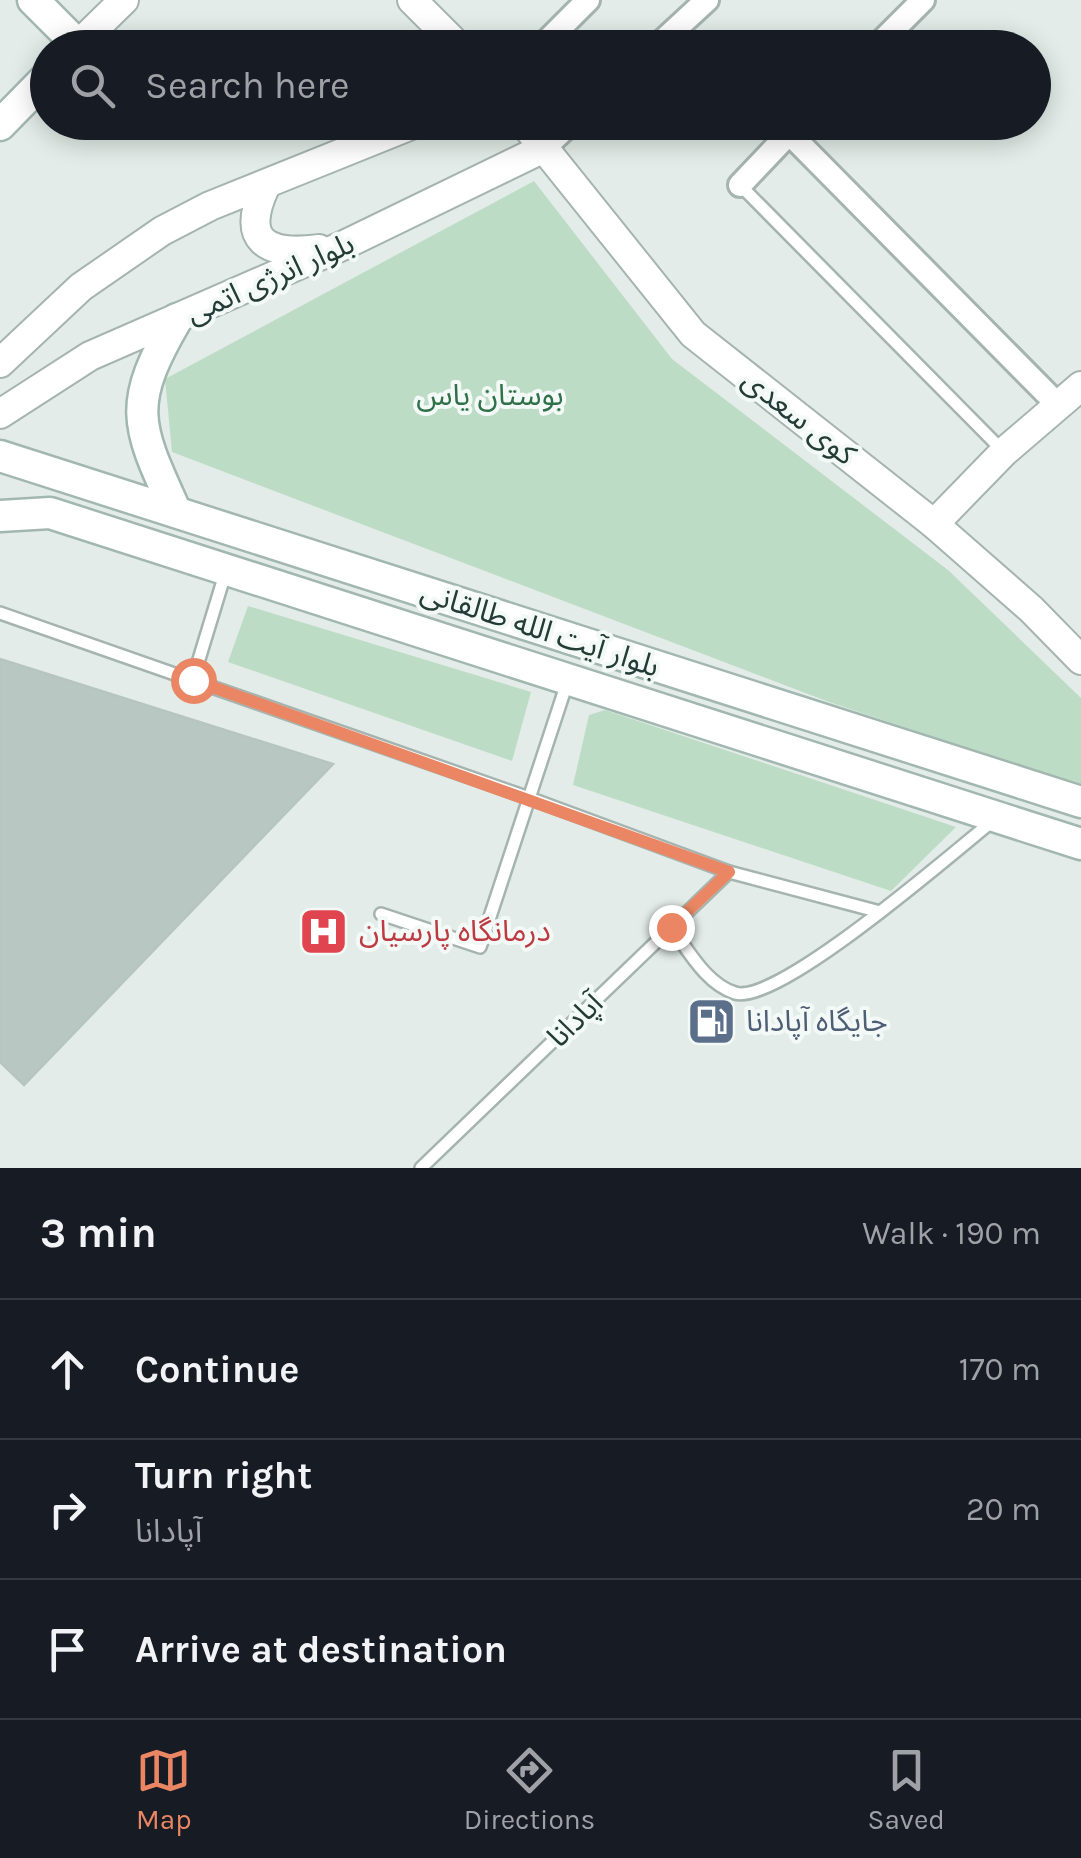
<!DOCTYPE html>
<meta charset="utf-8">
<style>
body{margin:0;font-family:Karla,"Noto Sans Arabic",sans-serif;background:#20242c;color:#f1f3f6}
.stop{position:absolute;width:30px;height:30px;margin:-22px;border:8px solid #ea8663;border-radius:50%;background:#fff}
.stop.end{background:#ea8663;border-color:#fff;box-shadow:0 2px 10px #0008}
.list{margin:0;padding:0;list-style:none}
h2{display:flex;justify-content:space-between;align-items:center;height:130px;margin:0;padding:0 40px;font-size:42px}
h2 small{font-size:32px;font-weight:400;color:#9ea1a6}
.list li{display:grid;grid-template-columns:65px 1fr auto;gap:30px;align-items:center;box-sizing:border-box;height:140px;padding:0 40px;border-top:2px solid #363941}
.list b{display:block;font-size:38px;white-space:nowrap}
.list p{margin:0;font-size:32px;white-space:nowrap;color:#9ea1a6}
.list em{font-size:32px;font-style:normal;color:#9ea1a6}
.icon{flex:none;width:55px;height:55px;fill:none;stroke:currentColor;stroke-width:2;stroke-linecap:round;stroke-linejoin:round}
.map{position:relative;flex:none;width:1081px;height:1168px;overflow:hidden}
.search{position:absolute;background:#171b24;box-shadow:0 5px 25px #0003;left:30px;right:30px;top:30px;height:110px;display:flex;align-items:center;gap:25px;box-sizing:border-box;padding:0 35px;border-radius:55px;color:#9ea1a6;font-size:38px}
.sheet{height:550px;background:#171b24}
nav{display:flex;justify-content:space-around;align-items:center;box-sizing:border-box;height:140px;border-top:2px solid #363941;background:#171b24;font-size:28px;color:#9ea1a6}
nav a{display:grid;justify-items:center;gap:5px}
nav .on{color:#ea8663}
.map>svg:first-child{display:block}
.green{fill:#bddcc6}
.building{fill:#b8c7c1;stroke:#b6c5bf;stroke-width:2.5}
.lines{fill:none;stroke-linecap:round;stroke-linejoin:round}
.service-casing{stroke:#a6b4af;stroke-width:16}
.minor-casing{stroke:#a6b4af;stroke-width:28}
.tertiary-casing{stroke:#a6b4af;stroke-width:32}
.secondary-casing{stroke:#a2b7b0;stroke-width:35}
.service{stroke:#fff;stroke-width:11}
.minor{stroke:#fff;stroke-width:22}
.tertiary{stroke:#fff;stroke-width:28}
.secondary{stroke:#fff;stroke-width:30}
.route{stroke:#ea8663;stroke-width:12}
.labels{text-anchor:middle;stroke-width:8;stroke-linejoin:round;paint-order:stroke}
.street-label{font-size:30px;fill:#243c36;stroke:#f3f9f6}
.park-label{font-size:30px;fill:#30714a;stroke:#f3f9f6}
.health-label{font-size:30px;fill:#be3a42;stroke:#f3f9f6;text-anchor:start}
.service-label{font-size:30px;fill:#4e5e75;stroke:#f3f9f6;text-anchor:start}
</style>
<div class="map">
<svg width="1081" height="1168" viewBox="0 0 1081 1168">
<rect width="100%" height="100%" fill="#e3ece8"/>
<g class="green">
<polygon points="534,181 672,359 948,570 1081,698 1081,786 829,702 172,452 165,379"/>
<polygon points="248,606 531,692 512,761 228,662"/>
<polygon points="605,710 956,827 891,891 573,785 589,715"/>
</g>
<polygon class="building" points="0,659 333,764 24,1085 0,1062"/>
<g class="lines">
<defs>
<g id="service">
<polyline points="740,185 1004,452"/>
<polyline points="0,613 529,798 729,872 880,912"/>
<polyline points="193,679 225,574"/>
<polyline points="381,914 480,947 567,683"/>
<path d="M671,927C688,950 706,984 735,993C778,1006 955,851 995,819"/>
<polyline points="421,1168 729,872"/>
</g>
<g id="minor">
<polyline points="540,48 588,0"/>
<polyline points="655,48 707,0"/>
<polyline points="875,48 923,0"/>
<polyline points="789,133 1058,405"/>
<polyline points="544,148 572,122"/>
<polyline points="740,185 797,125"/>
</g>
<g id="tertiary">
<polyline points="412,0 460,48"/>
<polyline points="78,45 124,0"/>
<polyline points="523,122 693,334 934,524 1031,609 1081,660"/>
<path d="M265,187C240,241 266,256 319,249"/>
<polyline points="0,363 81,287 162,231 210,206 419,122"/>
<polyline points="0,414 90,356 342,246 544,148"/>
<polyline points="934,524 1004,452 1081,386"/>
</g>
<g id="secondary">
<polyline points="33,0 78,45 76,48"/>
<polyline points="0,125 48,76"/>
<polyline points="0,456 1081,802"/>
<path d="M176,512C136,424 126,406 177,319"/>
<polyline points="0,516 50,513 1081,844"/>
</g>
</defs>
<use href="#service" class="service-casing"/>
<use href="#minor" class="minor-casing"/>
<use href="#tertiary" class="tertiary-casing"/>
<use href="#secondary" class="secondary-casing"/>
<use href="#service" class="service"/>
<use href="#minor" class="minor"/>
<use href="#tertiary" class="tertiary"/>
<use href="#secondary" class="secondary"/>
</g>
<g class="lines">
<polyline class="route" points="193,680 729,872 671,927"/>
</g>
<defs>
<symbol id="hospital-square" viewBox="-11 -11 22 22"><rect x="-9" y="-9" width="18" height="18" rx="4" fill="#e0444e" stroke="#f3f9f6"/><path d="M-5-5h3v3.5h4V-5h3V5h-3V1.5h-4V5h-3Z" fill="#fff"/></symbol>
<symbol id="fuel-square" viewBox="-11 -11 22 22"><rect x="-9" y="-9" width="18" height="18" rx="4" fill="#5c6f8a" stroke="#f3f9f6"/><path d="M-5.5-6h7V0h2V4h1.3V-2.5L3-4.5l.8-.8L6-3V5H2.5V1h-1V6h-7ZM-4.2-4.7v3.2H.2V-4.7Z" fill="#fff"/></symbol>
</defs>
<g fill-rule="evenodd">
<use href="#hospital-square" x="296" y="904" width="55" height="55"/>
<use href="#fuel-square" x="684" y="994" width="55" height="55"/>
</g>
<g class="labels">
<g class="street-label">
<text transform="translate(270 278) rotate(-24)" y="10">بلوار انرژی اتمی</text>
<text transform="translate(799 417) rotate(38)" y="10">کوی سعدی</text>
<text transform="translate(540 629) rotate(18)" y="10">بلوار آیت الله طالقانی</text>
<text transform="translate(575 1020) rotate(-44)" y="10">آپادانا</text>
</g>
<g class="park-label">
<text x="490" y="405">بوستان یاس</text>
</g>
<g class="health-label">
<text x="359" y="941">درمانگاه پارسیان</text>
</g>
<g class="service-label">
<text x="746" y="1031">جایگاه آپادانا</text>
</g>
</g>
</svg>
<div class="stop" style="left:193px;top:680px"></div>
<div class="stop end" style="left:671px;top:927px"></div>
<div class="search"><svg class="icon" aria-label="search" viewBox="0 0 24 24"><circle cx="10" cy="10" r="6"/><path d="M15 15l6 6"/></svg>Search here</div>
</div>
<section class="sheet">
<h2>3 min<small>Walk · 190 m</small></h2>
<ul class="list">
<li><svg class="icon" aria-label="ahead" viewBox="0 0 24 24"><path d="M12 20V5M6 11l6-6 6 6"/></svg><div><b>Continue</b></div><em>170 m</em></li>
<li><svg class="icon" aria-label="right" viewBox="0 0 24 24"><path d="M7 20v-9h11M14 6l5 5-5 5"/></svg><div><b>Turn right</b><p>آپادانا</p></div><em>20 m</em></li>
<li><svg class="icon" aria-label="arrive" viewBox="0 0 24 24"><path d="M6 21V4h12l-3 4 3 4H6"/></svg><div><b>Arrive at destination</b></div></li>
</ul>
</section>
<nav>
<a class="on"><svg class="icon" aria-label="map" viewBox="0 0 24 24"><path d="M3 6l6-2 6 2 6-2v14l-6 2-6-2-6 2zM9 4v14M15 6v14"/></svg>Map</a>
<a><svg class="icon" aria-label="directions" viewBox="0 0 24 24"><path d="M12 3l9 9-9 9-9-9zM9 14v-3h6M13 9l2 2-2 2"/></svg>Directions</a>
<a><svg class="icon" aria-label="saved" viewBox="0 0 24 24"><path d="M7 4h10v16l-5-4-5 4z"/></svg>Saved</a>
</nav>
